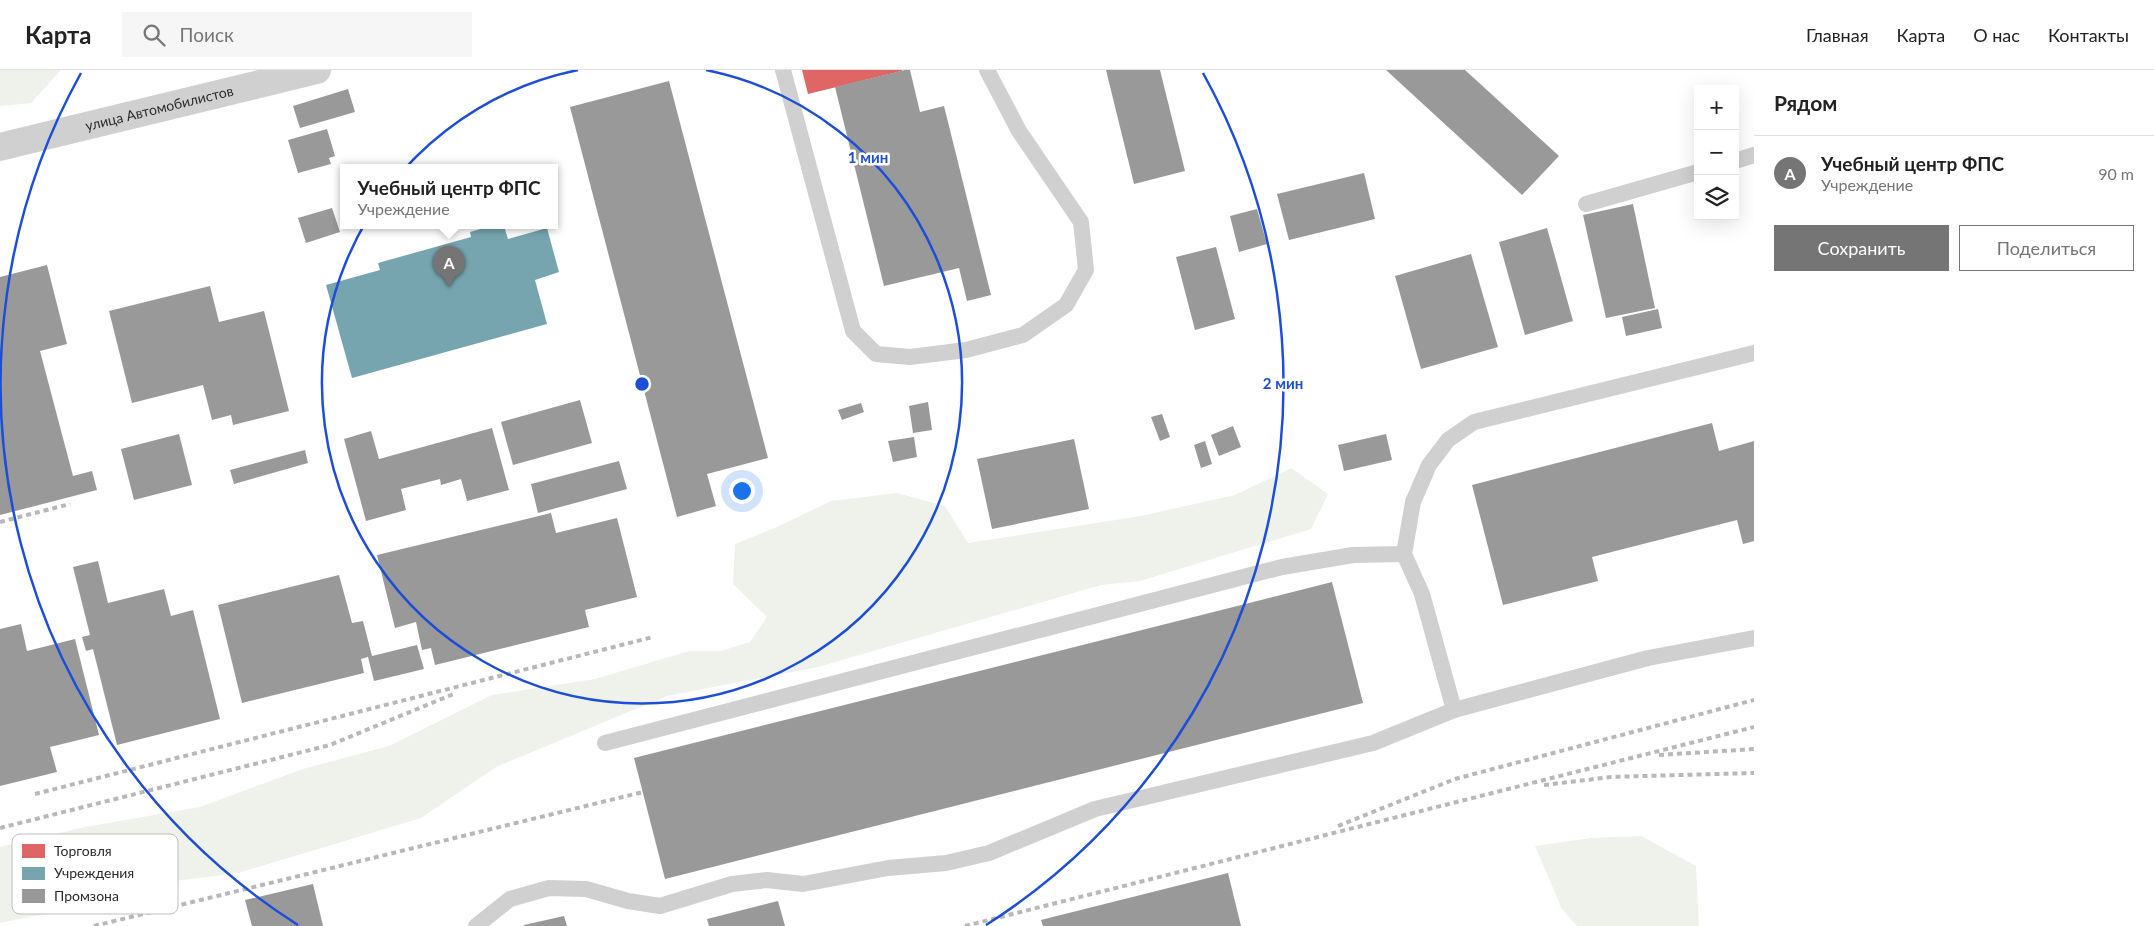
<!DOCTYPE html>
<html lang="ru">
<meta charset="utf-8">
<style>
body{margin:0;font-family:Lato,sans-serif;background:#f6f6f6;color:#222}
.controls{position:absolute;right:15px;top:15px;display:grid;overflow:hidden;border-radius:0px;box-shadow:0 5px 20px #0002}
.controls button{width:45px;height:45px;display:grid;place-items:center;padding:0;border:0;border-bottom:1px solid #e0e0e0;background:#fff;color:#222;font:25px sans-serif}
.you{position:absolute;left:741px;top:420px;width:18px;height:18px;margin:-12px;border:4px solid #fff;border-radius:50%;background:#1a73e8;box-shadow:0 0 0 8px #1a73e833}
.badge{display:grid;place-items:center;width:32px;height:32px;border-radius:50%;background:#757575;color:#fff;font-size:16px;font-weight:700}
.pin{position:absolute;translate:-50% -41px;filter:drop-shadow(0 1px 2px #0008)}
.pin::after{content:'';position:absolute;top:26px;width:18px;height:15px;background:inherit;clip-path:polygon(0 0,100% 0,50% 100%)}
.popup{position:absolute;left:340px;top:94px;width:218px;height:65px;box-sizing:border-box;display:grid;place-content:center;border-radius:0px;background:#fff;filter:drop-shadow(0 1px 4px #0005);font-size:16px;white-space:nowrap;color:#767676}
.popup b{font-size:19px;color:#222}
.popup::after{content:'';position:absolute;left:50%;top:100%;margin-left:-10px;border:10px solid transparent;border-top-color:#fff}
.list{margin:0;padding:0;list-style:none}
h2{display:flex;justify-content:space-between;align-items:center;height:65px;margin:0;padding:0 20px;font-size:21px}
h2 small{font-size:16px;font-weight:400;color:#767676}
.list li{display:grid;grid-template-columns:32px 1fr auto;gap:15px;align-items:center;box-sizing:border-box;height:75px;padding:0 20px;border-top:1px solid #e0e0e0}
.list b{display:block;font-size:19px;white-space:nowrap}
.list p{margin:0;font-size:16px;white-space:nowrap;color:#767676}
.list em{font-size:16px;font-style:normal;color:#767676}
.actions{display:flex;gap:10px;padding:15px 20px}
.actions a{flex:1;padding:11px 0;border:1px solid #757575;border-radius:0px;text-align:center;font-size:18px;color:#757575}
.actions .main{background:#757575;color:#fff}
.icon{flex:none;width:28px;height:28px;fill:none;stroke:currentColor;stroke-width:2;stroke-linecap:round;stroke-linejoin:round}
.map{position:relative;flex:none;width:1754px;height:856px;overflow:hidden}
header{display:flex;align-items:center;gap:30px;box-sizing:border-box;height:70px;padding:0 25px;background:#fff;border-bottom:1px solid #e0e0e0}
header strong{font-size:24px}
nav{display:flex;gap:28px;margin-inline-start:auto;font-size:18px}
.search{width:350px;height:45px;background:#f6f6f6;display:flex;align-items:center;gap:12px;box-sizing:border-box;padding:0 18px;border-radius:0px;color:#767676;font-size:19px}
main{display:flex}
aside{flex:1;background:#fff}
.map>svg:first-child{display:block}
.green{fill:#eef2eb}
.shops{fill:#e06666}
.public{fill:#76a5af}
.industry{fill:#999}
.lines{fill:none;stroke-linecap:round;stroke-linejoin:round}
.service{stroke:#d0d0d0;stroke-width:16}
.minor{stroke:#d0d0d0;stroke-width:28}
.rail{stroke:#b8b8b8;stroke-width:4;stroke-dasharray:5 4;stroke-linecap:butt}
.ring{fill:none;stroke:#1d4ed8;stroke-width:2.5}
.labels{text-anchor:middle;stroke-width:5;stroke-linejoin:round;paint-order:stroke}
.street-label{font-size:14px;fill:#2b2b2b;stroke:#fff}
.key{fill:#fff;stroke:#bfbfbf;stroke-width:1}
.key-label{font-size:14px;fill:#2b2b2b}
.centre{fill:#1d4ed8;stroke:#fff;stroke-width:2.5}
.ring-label{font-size:15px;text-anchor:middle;font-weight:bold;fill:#1d4ed8;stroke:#fff;stroke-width:5;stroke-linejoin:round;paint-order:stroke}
</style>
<header>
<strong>Карта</strong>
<div class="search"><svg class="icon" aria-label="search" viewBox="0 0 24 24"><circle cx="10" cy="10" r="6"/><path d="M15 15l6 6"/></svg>Поиск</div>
<nav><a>Главная</a><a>Карта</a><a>О нас</a><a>Контакты</a></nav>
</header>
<main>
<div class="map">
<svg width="1754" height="856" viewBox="0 0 1754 856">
<rect width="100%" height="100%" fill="#fff"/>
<g class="green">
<polygon points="0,0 61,0 31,33 0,36"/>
<polygon points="1291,398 1328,424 1311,459 1140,511 1101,515 818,597 667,626 496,697 421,748 238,803 151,814 69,839 0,853 0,777 85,757 200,737 303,699 389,676 492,625 595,609 689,581 721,581 750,572 767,547 733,514 735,474 777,457 831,431 897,423 945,436 968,473 1141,446 1235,425"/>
<polygon points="1641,766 1696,796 1699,856 1577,856 1562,839 1535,776 1591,768"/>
</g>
<polygon class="shops" points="802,0 902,0 902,1 808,24"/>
<polygon class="public" points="491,156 504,156 508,169 547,158 559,202 535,210 547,254 352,308 326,215 380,200 378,193 471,167 470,162"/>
<g class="industry">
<polygon points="905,0 910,0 920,42 944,36 991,225 967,231 959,198 884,216 835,17"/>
<polygon points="1106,0 1160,0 1185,101 1134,114"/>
<polygon points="1386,0 1465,0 1559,86 1522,125"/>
<polygon points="669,11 768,388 707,404 716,436 677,447 570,37"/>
<polygon points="348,19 355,42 300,58 293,36"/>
<polygon points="327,59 335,86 329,88 331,94 298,103 288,70"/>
<polygon points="1364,103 1375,149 1289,170 1277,124"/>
<polygon points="1633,134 1655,238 1606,248 1583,145"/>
<polygon points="332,138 340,162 306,173 298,148"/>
<polygon points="1257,139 1267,174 1239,182 1230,146"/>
<polygon points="1547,158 1573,251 1525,265 1499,172"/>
<polygon points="1216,177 1235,249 1195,260 1176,187"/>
<polygon points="1471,184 1498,277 1421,299 1395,206"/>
<polygon points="47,195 67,274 40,281 73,406 92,401 97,420 0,445 0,207"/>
<polygon points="210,216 219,252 264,241 289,341 233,355 231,345 212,350 203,315 132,333 109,241"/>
<polygon points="1658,239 1662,258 1626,266 1622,247"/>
<polygon points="580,330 592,373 513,395 501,352"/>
<polygon points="928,332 932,360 913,363 909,336"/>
<polygon points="861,333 864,342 842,350 838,340"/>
<polygon points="1162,344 1170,367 1160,371 1151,347"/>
<polygon points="1712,353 1719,381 1754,371 1754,471 1743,474 1737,450 1592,487 1598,511 1503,535 1472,415"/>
<polygon points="1233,356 1241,377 1219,386 1211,365"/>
<polygon points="492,358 509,420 467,431 461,409 441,415 440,409 401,419 406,440 366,451 344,369 371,361 379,389"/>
<polygon points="179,364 192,415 134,430 121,379"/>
<polygon points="1386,364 1392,390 1344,401 1338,375"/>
<polygon points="914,367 917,387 893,392 888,371"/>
<polygon points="1074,369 1089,439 992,459 977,389"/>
<polygon points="1205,371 1212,394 1201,398 1194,375"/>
<polygon points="305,380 308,393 234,414 230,400"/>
<polygon points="619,391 627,419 538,443 531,414"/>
<polygon points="551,443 556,463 617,448 637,527 585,540 589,557 435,595 431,578 422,580 416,552 395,558 377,485"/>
<polygon points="98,491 108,533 164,519 171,546 193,540 220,649 117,675 93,579 86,581 82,567 90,565 73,497"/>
<polygon points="339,505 352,553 363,551 372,586 417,575 424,599 374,611 368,587 361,589 364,603 242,633 218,535"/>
<polygon points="1332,512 1363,633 665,809 634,688"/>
<polygon points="21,554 27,581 75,569 99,665 50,677 57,702 0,716 0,559"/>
<polygon points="1228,803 1241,856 1043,856 1041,850"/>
<polygon points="313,814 323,856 252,856 245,830"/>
<polygon points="778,831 785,856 709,856 707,849"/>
<polygon points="564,846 567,856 524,856 524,855"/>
</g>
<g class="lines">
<g class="service">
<polyline points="783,0 853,261 876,284 910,287 966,280 1023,265 1066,235 1086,200 1081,152 1019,61 987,0"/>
<polyline points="1735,91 1754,85"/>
<polyline points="1586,134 1698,102"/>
<polyline points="1454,640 1648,588 1754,568"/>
<polyline points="605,673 1282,497 1353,485 1404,484"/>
<polyline points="476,856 510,829 549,818 586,819 628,831 660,836 732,814 767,810 803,814 888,798 946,793 989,783 1095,739 1373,673 1454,640 1422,524 1404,484 1413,432 1429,395 1448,370 1474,352 1754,283"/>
</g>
<path class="minor" id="s1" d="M0,77L317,0"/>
<g class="rail">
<polyline points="0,452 70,434"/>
<polyline points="1659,685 1754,679"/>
<polyline points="1544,715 1611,707 1754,703"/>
<polyline points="35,724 653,567"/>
<polyline points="1338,756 1455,709 1754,630"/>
<polyline points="0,758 330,675 456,623"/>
<polyline points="94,856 643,722"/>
<polyline points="965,856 1754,657"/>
</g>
</g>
<g class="ring">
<path d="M706 0A320 320 0 1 1 578 0"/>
<path d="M298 855A641 641 0 0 1 81 3M1203 3A641 641 0 0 1 986 855"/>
</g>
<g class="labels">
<g class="street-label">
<text dy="5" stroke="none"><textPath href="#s1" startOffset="164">улица Автомобилистов</textPath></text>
</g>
</g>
<rect x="12" y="764" width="166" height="80" rx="8" class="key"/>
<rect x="22" y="774" width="23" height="14" fill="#e06666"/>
<rect x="22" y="797" width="23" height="13" fill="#76a5af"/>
<rect x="22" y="819" width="23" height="14" fill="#999"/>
<g class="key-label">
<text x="54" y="786">Торговля</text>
<text x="54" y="808">Учреждения</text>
<text x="54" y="831">Промзона</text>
</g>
<circle cx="642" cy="314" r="8" class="centre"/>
<g class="ring-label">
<text x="868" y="93">1 мин</text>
<text x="1283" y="319">2 мин</text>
</g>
</svg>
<div class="controls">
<button>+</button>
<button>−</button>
<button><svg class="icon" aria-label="layers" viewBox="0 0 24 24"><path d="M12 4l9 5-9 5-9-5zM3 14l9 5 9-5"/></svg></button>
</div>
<div class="you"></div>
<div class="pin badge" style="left:449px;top:217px">A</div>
<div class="popup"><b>Учебный центр ФПС</b>Учреждение</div>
</div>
<aside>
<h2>Рядом<small></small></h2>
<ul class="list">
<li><span class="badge">A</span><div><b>Учебный центр ФПС</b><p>Учреждение</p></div><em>90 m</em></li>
</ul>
<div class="actions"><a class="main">Сохранить</a><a>Поделиться</a></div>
</aside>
</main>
